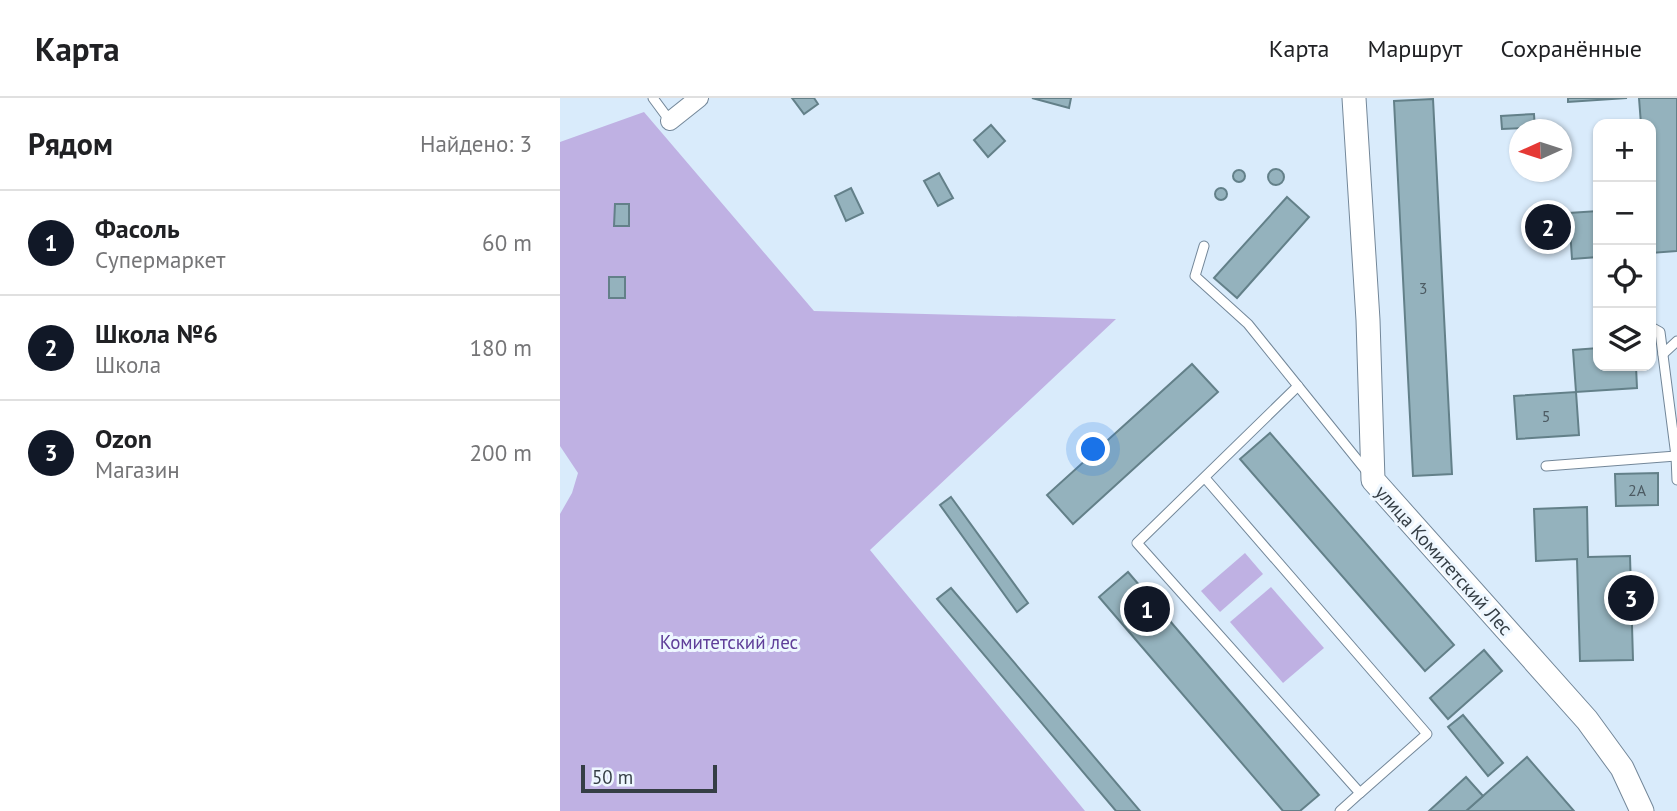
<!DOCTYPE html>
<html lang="ru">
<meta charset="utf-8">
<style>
body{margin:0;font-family:"PT Sans",sans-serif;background:#f2f2f2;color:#202124}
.controls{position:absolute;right:21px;top:21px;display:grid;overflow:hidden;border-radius:14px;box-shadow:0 2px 5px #0004}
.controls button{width:63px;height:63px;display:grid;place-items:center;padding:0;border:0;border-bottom:2px solid #e0e0e0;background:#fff;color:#202124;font:35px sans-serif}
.compass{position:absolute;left:949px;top:21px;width:63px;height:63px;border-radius:50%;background:#fff;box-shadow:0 2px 5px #0004;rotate:267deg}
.scale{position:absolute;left:21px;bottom:18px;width:136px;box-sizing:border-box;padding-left:7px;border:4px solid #353e45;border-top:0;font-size:19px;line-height:24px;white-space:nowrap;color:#353e45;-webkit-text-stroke:5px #eef7ff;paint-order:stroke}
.you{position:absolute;left:534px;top:352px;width:24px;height:24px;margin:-18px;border:5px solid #fff;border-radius:50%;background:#1a73e8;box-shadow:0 0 0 10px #1a73e833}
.badge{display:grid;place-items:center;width:46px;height:46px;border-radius:50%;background:#111827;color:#fff;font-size:23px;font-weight:700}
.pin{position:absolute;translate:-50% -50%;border:4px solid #fff;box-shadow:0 2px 7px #0006}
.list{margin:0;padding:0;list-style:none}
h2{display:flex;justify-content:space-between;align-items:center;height:91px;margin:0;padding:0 28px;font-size:30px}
h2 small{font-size:23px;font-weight:400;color:#757577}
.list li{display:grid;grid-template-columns:46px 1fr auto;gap:21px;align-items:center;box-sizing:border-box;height:105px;padding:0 28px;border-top:2px solid #e0e0e0}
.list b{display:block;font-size:26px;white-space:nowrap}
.list p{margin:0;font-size:23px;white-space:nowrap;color:#757577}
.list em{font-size:23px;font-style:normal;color:#757577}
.icon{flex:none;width:38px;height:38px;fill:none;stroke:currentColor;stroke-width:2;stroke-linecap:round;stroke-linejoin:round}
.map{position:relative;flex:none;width:1117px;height:713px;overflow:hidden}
header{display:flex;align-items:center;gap:42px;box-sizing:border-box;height:98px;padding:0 35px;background:#fff;border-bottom:2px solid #e0e0e0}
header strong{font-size:33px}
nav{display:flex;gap:38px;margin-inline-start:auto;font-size:24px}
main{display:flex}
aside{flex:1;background:#fff}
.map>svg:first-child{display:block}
.green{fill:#bfb1e3}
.building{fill:#94b2bd;stroke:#638089;stroke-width:2}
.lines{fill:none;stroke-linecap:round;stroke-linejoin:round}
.service-casing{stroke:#738799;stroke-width:11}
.minor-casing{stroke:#738799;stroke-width:20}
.tertiary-casing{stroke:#738799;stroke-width:25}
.service{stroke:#fff;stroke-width:9}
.minor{stroke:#fff;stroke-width:18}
.tertiary{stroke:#fff;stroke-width:23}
.labels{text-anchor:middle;stroke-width:6;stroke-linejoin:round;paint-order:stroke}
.number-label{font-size:16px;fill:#4d5b63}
.street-label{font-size:19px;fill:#353e45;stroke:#eef7ff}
.park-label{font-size:19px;fill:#5f3e99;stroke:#eef7ff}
</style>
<header>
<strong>Карта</strong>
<nav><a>Карта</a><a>Маршрут</a><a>Сохранённые</a></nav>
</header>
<main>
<aside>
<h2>Рядом<small>Найдено: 3</small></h2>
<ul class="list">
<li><span class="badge">1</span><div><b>Фасоль</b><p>Супермаркет</p></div><em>60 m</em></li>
<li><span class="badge">2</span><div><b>Школа №6</b><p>Школа</p></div><em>180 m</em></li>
<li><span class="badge">3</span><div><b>Ozon</b><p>Магазин</p></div><em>200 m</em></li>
</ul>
</aside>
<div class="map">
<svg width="1117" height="713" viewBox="0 0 1117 713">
<rect width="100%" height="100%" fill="#d9ebfb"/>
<g class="green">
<polygon points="84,14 254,213 556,221 310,452 525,713 0,713 0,416 12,395 18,375 0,348 0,44"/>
<polygon points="685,455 703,476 660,514 641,493"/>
<polygon points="711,489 764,550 723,585 670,524"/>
</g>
<g class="building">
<polygon points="232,0 254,0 258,6 244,16"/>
<polygon points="472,0 511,0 509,10"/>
<polygon points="1008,0 1067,0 1008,4"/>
<polygon points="1079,0 1117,0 1117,153 1091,155 1091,26 1081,26"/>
<polygon points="873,1 892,376 853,378 834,3"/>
<polygon points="974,16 975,32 965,32 965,30 942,31 941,18"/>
<polygon points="431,27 445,43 428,59 414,42"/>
<circle cx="716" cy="79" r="8"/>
<circle cx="679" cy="78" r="6"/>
<polygon points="379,75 393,100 378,108 364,83"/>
<circle cx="661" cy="96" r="6"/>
<polygon points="291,90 303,115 286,123 275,98"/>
<polygon points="727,99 749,119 677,200 654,180"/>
<polygon points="55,106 69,106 69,128 54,128"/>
<polygon points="1038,113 1038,159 1012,161 1009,115"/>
<rect x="49" y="179" width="16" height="21"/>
<polygon points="1038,250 1038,268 1076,268 1077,290 1016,294 1013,252"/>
<polygon points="632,266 658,294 513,426 487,397"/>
<polygon points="1016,294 1019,337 957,341 954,298"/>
<polygon points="710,335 894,547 865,573 680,361"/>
<polygon points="1098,375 1098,407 1056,408 1055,376"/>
<polygon points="391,399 468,505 457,514 380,407"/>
<polygon points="1027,409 1028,459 1070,458 1073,562 1020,563 1017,461 976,463 974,411"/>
<polygon points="568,474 759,697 740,713 723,713 539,499"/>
<polygon points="391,490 580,713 556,713 377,501"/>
<polygon points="924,552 942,573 888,621 870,600"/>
<polygon points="903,617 943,665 928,678 888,629"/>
<polygon points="967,659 1014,713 906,713"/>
<polygon points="906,679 923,698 906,713 869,713"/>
</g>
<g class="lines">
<defs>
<g id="service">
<polyline points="93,0 110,23"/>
<polyline points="644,148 635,178 688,226 808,375"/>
<polyline points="1091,229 1100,234 1116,358 1117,382"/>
<polyline points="1103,256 1117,243"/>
<polyline points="738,288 577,445 800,695 780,713"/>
<polyline points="986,368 1116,358"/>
<polyline points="645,380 867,636 800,695"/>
</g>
<polyline id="minor" points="110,23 139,0"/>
<polyline id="tertiary" points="794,0 808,222 813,382 1027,622 1062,670 1082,713"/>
</defs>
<use href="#service" class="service-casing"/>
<use href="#minor" class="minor-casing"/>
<use href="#tertiary" class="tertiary-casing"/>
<use href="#service" class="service"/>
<use href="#minor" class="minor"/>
<use href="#tertiary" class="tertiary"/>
</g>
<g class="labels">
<g class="number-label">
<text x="863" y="196">3</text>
<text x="986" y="324">5</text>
<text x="1077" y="398">2А</text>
</g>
<g class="street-label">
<text transform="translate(884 462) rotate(48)" y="7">улица Комитетский Лес</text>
</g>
<g class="park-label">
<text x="169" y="551">Комитетский лес</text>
</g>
</g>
</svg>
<div class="controls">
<button>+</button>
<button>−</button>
<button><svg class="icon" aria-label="locate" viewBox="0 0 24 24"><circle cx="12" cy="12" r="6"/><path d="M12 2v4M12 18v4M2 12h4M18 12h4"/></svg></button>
<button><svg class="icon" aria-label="layers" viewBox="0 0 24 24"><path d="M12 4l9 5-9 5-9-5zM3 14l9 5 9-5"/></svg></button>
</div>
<svg class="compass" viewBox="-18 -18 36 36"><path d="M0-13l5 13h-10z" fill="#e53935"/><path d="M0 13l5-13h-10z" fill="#757577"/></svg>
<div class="scale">50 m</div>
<div class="you"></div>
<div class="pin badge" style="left:587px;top:511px">1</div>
<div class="pin badge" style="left:988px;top:129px">2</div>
<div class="pin badge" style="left:1071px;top:500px">3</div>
</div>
</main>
